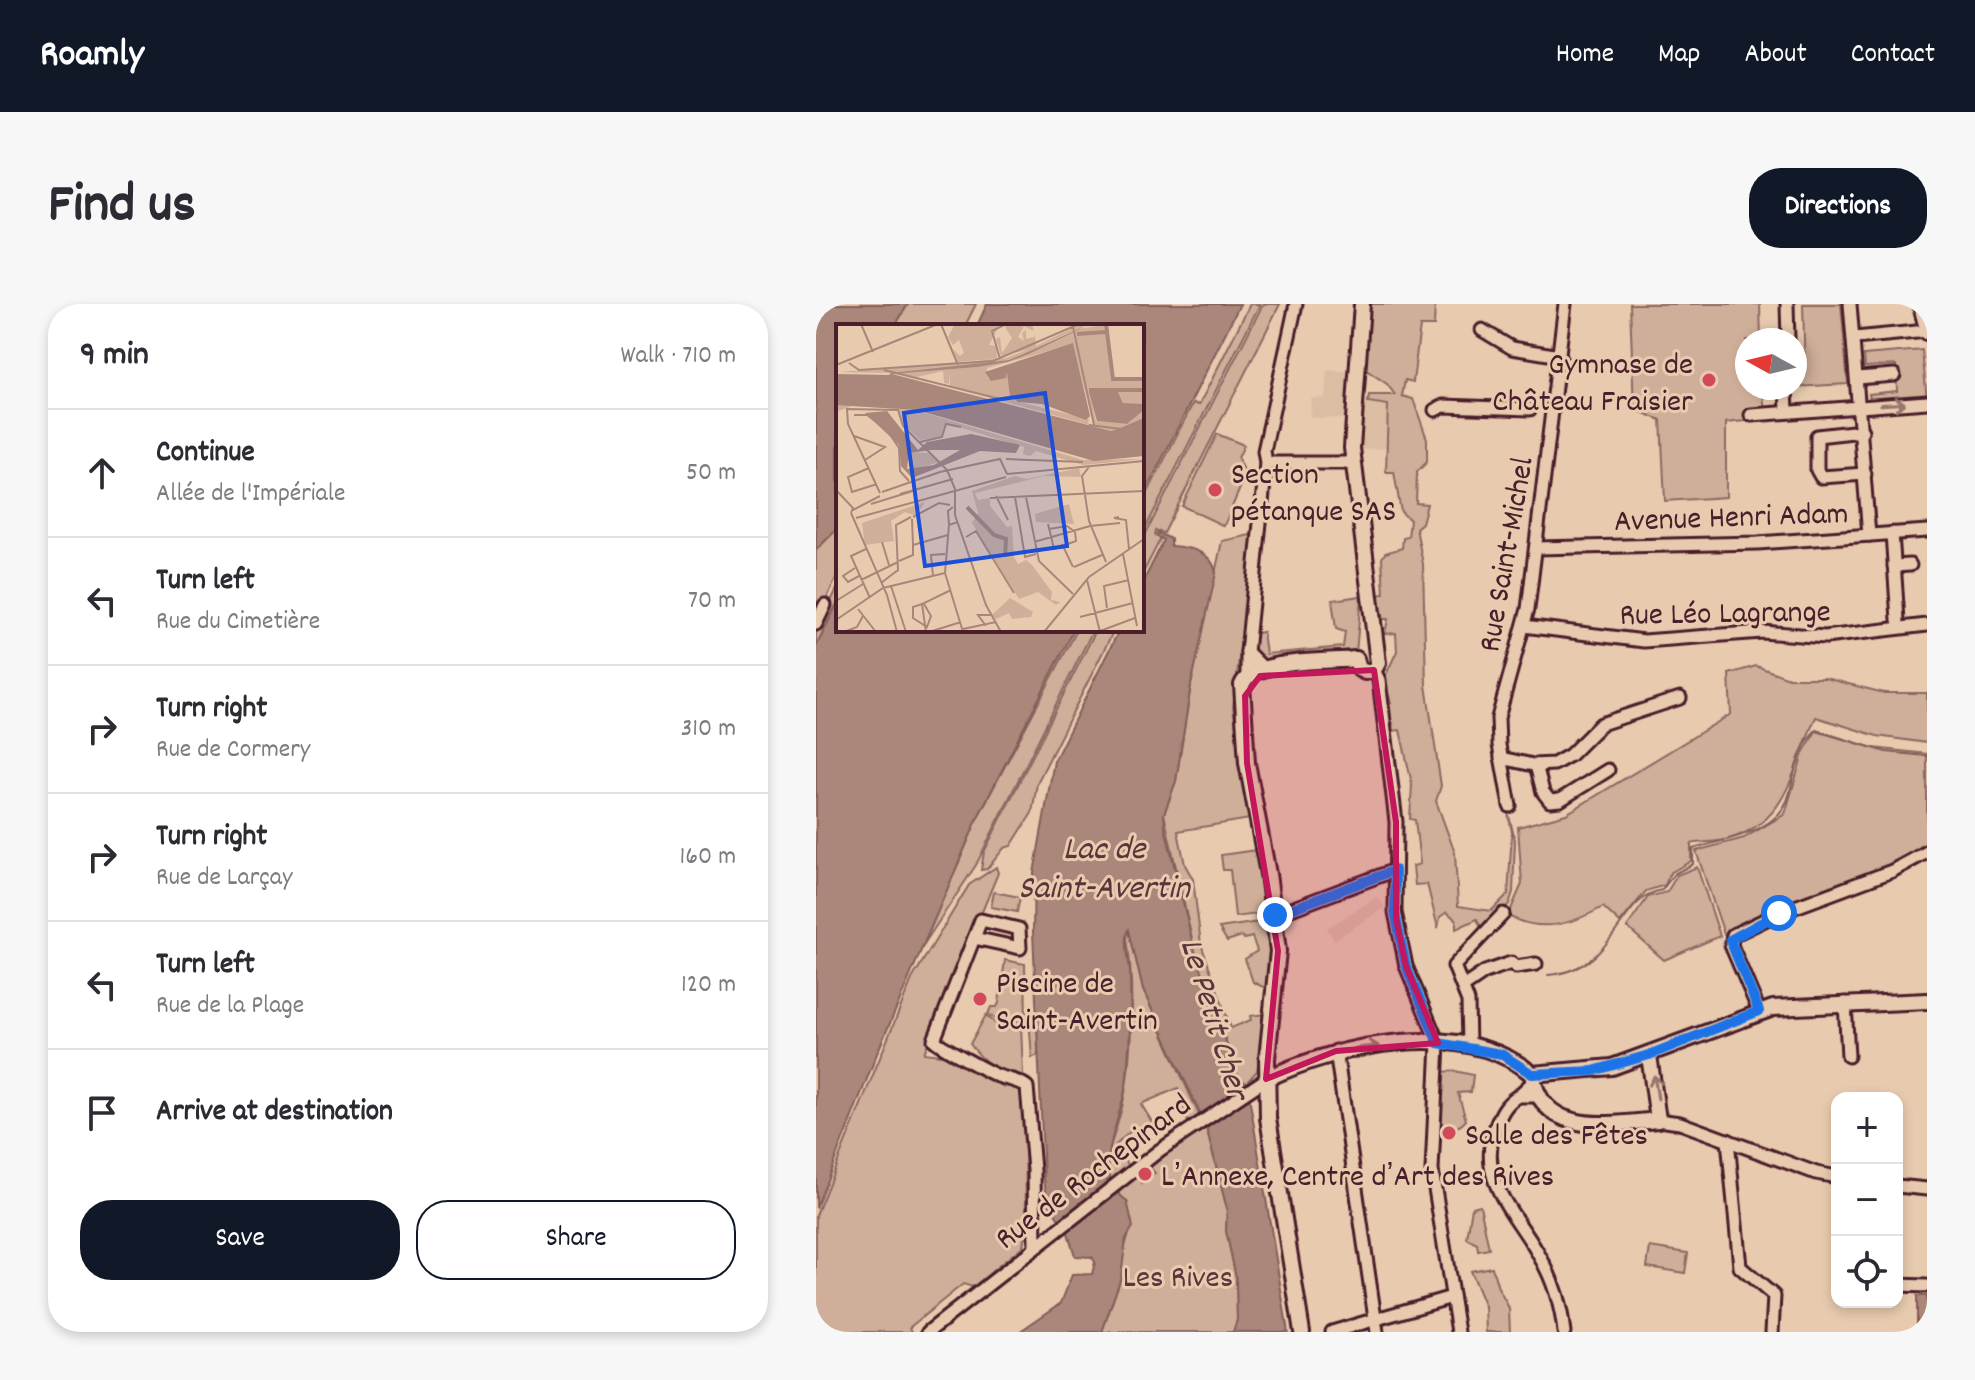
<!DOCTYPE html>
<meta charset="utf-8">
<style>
body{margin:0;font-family:Dekko,sans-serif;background:#f7f7f7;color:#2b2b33}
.controls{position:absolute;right:24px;bottom:24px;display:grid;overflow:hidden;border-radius:16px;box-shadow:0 4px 12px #0003}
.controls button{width:72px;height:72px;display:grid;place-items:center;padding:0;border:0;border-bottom:2px solid #e1e1e2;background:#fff;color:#2b2b33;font:40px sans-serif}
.compass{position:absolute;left:919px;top:24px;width:72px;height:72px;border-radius:50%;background:#fff;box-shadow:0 4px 12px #0003;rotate:278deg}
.stop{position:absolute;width:24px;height:24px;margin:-18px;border:6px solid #1a73e8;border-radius:50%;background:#fff}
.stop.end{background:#1a73e8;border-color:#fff;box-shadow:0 2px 8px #0008}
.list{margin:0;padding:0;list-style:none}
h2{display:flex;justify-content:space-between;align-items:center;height:104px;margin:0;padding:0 32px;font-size:34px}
h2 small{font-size:26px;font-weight:400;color:#7c7c81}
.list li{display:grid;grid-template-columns:52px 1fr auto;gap:24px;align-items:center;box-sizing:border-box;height:128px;padding:0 32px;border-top:2px solid #e1e1e2}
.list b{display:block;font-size:30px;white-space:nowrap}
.list p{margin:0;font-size:26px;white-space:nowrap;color:#7c7c81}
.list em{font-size:26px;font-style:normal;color:#7c7c81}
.actions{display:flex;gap:16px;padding:24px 32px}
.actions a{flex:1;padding:18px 0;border:2px solid #111827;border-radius:32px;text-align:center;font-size:28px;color:#111827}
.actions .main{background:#111827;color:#fff}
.icon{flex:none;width:44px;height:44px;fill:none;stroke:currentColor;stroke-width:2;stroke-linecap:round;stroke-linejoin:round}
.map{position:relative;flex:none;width:1111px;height:1028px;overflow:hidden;border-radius:32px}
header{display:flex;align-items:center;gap:48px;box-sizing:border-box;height:112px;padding:0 40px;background:#111827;color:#fff}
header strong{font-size:38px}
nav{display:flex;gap:44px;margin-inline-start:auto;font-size:28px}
.intro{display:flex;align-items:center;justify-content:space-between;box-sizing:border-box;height:192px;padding:0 48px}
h1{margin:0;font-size:56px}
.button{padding:20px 36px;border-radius:32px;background:#111827;color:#fff;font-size:28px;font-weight:700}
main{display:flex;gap:48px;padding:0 48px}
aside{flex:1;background:#fff;border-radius:32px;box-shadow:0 4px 12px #0003}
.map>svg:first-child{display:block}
.built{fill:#dbbda4}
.green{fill:#cfaf99;stroke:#8c6762;stroke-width:2}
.water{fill:#aa877a;stroke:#845d5a;stroke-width:2}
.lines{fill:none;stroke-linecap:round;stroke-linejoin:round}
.stream{stroke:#845d5a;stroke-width:2}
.minor-casing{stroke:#4a1f2b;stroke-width:17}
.major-casing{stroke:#4a1f2b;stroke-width:20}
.minor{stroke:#e8cbaf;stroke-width:11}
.major{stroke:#e8cbaf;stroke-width:14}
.oneway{stroke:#99756d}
.route{stroke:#1a73e8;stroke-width:10}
.marked{fill:#c2185b;fill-opacity:0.2;stroke:#c2185b;stroke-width:6;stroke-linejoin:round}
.poi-dot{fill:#d1495b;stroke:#e8cbaf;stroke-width:3}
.labels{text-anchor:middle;stroke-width:6;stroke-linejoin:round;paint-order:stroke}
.poi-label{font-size:32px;fill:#4a1f2b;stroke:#e8cbaf;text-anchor:start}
.street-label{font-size:32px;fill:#4a1f2b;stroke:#e8cbaf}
.park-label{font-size:32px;fill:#5e353c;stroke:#e8cbaf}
.water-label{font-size:34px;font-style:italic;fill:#5d343b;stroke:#e8cbaf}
.inset-river{fill:none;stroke:#aa877a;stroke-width:4}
.inset-road{fill:none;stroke:#a9867a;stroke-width:2}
.view{fill:#1d4ed8;fill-opacity:0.15;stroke:#1d4ed8;stroke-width:4}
.inset-edge{fill:none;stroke:#4a1f2b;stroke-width:4}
</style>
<header>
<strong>Roamly</strong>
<nav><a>Home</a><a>Map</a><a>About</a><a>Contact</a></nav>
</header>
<div class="intro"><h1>Find us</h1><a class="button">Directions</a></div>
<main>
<aside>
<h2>9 min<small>Walk · 710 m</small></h2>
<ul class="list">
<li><svg class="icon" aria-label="ahead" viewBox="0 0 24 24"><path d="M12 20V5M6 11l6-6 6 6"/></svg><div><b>Continue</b><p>Allée de l'Impériale</p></div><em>50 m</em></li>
<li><svg class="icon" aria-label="left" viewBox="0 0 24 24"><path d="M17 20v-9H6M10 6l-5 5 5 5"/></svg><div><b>Turn left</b><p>Rue du Cimetière</p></div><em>70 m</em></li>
<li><svg class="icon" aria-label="right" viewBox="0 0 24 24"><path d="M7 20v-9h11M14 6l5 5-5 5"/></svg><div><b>Turn right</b><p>Rue de Cormery</p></div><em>310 m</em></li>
<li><svg class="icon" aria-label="right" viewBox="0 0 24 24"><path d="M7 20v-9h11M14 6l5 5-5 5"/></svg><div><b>Turn right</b><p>Rue de Larçay</p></div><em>160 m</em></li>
<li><svg class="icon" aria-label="left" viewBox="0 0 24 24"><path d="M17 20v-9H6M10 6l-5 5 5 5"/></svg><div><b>Turn left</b><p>Rue de la Plage</p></div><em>120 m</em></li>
<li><svg class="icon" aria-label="arrive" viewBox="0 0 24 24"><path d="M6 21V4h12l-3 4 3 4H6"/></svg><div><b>Arrive at destination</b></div></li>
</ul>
<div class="actions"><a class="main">Save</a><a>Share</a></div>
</aside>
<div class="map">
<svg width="1111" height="1028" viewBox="0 0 1111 1028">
<rect width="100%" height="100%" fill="#e8cbaf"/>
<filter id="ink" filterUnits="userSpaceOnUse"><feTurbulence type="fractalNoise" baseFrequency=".0125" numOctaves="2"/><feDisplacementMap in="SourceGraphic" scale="16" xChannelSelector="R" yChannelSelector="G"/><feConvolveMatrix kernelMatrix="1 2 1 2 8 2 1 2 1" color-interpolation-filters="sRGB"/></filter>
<g filter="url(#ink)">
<g class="built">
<polygon points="511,66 535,68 530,115 494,113 495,94 509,94"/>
<polygon points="543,98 572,101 571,144 542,146"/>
<polygon points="561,593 569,603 518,636 511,624"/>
</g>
<g class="green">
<polygon points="92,0 160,0 149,22 79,22"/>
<polygon points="434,0 444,0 326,231 326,200 377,99 383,101"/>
<polygon points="447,0 464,0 348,229 340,227 339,231 345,234 326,271 326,237"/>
<polygon points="552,0 619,0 618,22 604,22 597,78 589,76 586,92 597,95 611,135 611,158 601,168 600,199 611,200 606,219 600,224 607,260 610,381 625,482 620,497 639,549 642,602 675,607 692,590 696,528 690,500 699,536 697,588 693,600 667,627 661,615 640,625 640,616 631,608 624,613 622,624 611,580 599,581 597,562 604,560 599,516 594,515 596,480 584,426 575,427 577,419 574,419 571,400 575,399 568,375 581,347 580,329 569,330 572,315 567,315 563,300 559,298 561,291 568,290 566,254 569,249 586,244 587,234 592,233 594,216 585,208 578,168 570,168 572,101 552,98 553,91 579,91 571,80 546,63"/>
<polygon points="814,0 944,0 945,36 931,36 931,84 947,84 949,115 910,119 910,193 849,197 845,116 818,105"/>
<polygon points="987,0 1025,0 1032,80 979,83 979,74 989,72"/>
<polygon points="1106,46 1111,96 1054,96 1053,90 1081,87 1080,61 1049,63 1048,51"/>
<polygon points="401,130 428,141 422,154 430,170 408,222 366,202"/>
<polygon points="22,224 22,271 0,316 0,246"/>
<polygon points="439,230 417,403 434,515 362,527 369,561 377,575 385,640 415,724 435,716 434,712 449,710 441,767 430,779 421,770 378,644 348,510 360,477 375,381 406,237"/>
<polygon points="22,283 22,298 0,343 0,327"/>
<polygon points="545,292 540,349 443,356 437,351 440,329 447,328 450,350 527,343 529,328 520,325 516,296"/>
<polygon points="261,326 277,326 160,561 106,643 163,511"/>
<polygon points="280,326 298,326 221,479 216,509 195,542 188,544 171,565 165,566 168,548"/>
<path d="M940,362L973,374H1009L1068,389H1111V439L1061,432L1000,413C975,465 975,516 913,535C900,539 887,537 875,540V557L854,569L849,581L830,587L804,619L787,603C755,621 725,629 692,612L706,580L702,523L750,510L915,410L913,370Z"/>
<polygon points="1000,427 1057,444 1111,450 1111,538 1083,557 908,630 880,547 928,534 969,510 987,449"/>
<polygon points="440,546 450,609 419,613 414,566 407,566 405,551"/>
<polygon points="180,563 182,569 108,749 133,752 188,783 200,781 209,789 210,922 207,942 157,983 147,980 94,1023 96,1028 0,1028 0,911 96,675 153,581"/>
<polygon points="881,563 904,632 848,656 811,623 832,593 851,588 861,571"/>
<polygon points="178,588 204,593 201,608 175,603"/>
<polygon points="450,617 453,646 451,685 437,678 429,655 441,647 436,633 428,635 426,632 411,637 403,624"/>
<path d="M313,626L327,686L383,811L372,818L362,784L325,800L336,818L323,826L319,823L299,842L313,862L294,877C285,859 297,836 302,818C317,772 319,677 310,629Z"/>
<polygon points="189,656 209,660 210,718 182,717 172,710 175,703 181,703 183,699"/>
<polygon points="221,710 222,751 216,754 213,714"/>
<path d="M170,711L187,726L205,721L207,771C184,774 167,757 154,740Z"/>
<path d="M639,767L657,771L655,788L642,789L650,816C639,829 634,820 625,822V811L621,810L624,768Z"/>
<polygon points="389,820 411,905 410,927 420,973 421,1016 417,1028 286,1028 305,973 306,952 316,920 311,897 298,887 324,870 326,879 339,869 332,861"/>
<polygon points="664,901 673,945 662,947 661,940 651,935 656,903"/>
<polygon points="834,943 872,949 869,969 831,963"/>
<polygon points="676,963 682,984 693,1004 694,1028 670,1028 669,1003 654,967"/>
</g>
<g class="water">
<polygon points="0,0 92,0 79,22 22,22 22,224 0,246"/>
<polygon points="171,0 424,0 326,195 326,22 161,22"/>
<path d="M342,229L355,235V242C373,243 396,247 400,269L375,381L360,477L348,510L349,523L378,644L421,770L433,792L472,1028H417L421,1016L420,973L410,927L411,905L390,822L327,686L313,626C308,636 313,655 314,668C315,702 314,739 311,773C308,815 271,868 311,897L317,923L310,934L305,973L286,1028H203L245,999L256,971L276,970L279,958L276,953L259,952L252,929L232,899L228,875L217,628L218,569L238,457L303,326H326V280L348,236L341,232Z"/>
<polygon points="22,298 22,326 258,326 163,511 62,747 0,904 0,343"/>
<rect x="1101" y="992" width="10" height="36"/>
</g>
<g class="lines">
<path class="stream" d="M732,671C803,665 800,594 846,586L858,570L877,560V545C909,534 965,530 974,488C978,468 984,441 1000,426L1070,448L1111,452"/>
<defs>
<g id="minor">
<polyline points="971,0 972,36"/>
<polyline points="1034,0 1053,231"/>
<polyline points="1103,0 1111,30"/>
<polyline points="666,26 696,44 744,52"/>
<polyline points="1039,34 1111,27"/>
<polyline points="1042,74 1078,71"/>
<polyline points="970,84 971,107"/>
<polyline points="619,106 627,102 714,105"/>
<polyline points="935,111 1111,98"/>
<polyline points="1046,127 1001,132 1001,166 1005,173 1049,170"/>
<polyline points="450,159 537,159"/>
<polyline points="1076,229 1082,316"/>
<polyline points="720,244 942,239 1111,227"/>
<polyline points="1078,262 1094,261"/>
<polyline points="0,320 9,301"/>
<polyline points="708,322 828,337 946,328 1009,333 1111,321"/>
<polyline points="431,348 450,159 448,147 480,0"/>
<polyline points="558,366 563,376 580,518 579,608 590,662 622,739 616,866 642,1028"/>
<polyline points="431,372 431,348 446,363"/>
<polyline points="685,454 717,461 738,460 754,451 785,420 864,394"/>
<polyline points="720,461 727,488 734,497 744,496 792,466"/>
<polyline points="694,502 683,441 682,414 712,305 749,0"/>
<polyline points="459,611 579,566"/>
<polygon points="165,616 203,625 204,644 158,634"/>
<path d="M158,634L118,736C119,739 174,769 182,772C193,776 203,776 211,783L218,866L219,943"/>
<polyline points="647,683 669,668 695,659 700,663 720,660"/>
<polyline points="1029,699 1032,752"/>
<polyline points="943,707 915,641 917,631 963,609 1076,567 1111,548"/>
<polyline points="653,742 652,697 638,662 687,610"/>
<polyline points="520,747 561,1028"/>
<polyline points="717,778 702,792 721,792"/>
<path d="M702,792C690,799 685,809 680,822C660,873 696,905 720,946C735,970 745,1000 748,1028"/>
<polyline points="842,816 864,819 1000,869 1021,873"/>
<polyline points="912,836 924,963 958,992 956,1028"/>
<polyline points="1081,882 1111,885"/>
<polyline points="1081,981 1111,982"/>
<polyline points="112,1028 344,846 450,775"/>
<polyline points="516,1028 636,993"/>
</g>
<g id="major">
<polyline points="540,355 543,365 549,368 558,366 562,359 536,144 546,0"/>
<path d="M716,770C726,834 794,820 842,816L833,751"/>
<path d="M450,775C523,740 648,713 716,770L796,763L957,704L1111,697"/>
<path d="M486,1028L452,814L451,755L462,647L452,570L431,459L426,381C437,354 513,358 540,355"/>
</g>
</defs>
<use href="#minor" class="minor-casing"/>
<use href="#major" class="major-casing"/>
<use href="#minor" class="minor"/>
<use href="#major" class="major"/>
</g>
<defs><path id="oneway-shaft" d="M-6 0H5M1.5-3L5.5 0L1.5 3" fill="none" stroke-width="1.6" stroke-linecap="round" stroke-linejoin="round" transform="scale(2)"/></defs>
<g class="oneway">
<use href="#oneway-shaft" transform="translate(1077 100) rotate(-3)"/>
<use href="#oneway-shaft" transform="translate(551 743) rotate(-7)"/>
<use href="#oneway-shaft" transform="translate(840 783) rotate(-99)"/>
</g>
</g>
<g class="lines" filter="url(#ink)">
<polyline class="route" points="459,611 579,566 579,608 590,662 622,739 685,750 716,770 777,767 833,751 943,707 914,636 963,609"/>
</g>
<path class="marked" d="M558,366L580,518V614L590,662L622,739L520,747L450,775L462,647L431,459L429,392L444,372Z"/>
<g class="poi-dot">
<circle cx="893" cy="76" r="8"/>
<circle cx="399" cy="186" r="8"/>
<circle cx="164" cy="695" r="8"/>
<circle cx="633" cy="829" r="8"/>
<circle cx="329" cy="870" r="8"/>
</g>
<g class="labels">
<g class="poi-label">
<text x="877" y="69" text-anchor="end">Gymnase de<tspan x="877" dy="37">Château Fraisier</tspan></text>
<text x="415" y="179">Section<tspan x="415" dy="37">pétanque SAS</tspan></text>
<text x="180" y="688">Piscine de<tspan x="180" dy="37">Saint-Avertin</tspan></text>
<text x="649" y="840">Salle des Fêtes</text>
<text x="345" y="881">LʼAnnexe, Centre dʼArt des Rives</text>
</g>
<g class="street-label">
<text transform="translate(915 211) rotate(-2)" y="11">Avenue Henri Adam</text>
<text transform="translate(688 250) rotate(-80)" y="11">Rue Saint-Michel</text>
<text transform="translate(909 307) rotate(-1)" y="11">Rue Léo Lagrange</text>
<text transform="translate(276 866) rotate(-37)" y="11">Rue de Rochepinard</text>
</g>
<g class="park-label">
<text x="362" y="982">Les Rives</text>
</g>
<g class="water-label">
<text x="288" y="554">Lac de<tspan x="288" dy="39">Saint-Avertin</tspan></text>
<text transform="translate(401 714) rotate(73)" y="12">Le Petit Cher</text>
</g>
</g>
<g transform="translate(20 20)">
<rect width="308" height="308" fill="#e8cbaf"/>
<path d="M119,0H164L153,21L160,22L161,34L123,40L117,25L124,32L128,29L123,16L117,21L112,13ZM174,0L196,1L198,7L188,2L182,13L188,17L186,9L190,6V15L198,13L197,18L199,10L200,22L245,0H251L243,5L272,0L278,55H308V81L287,79L282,68L254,67L260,97L291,100L308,86V96L275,107L108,61H114L113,47V60L108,59L107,47L81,53L56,50L142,43L172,38L193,30L239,6L173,36L73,48L54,49L4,48L170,34L191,26L165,32L160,15L164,13L166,29L176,14L169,3ZM238,10L259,103L252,99L253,95L179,77L171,49L170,54H152L151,44L237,20L256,96ZM0,81H42L79,86L247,136L308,135L247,141L200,127L194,132L187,130L188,123L110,99L105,113L84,116L68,101L62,85L16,82L0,88ZM73,128L92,129L104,138L74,146ZM243,144L245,153L208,152L139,169L142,176L154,174V182L171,203L176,202L178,233L182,240L190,236L196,241L216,268L215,276L224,278L220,281L202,268L183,275L136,199L142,189L136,167L179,152L191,155ZM89,178L80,192L69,188L55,197L58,217L29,221L26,199ZM233,180L238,200L200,198L199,190ZM174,274L197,288L195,293L176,295L173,289L160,295L156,291Z" fill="#cfaf99" fill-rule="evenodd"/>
<path d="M254,0L193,30L172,38L142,43L56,50L275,107L308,96V132L258,137L81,86L0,81V50L53,51L55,49L173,36ZM237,19L254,92L250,96L206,80L182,78L174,72L171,49L170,54L155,57L149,48ZM253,68H282L287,79L306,80L308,86L291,100L261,97ZM51,87L82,126L91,118L135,110L184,121L180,129L144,127L76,154L65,142L63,121L29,89ZM95,126H124L98,141L71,145L73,129Z" fill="#aa877a" fill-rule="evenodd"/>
<path class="inset-river" d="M270,0L277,55H308M241,10L270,8M253,66H308M131,183L158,211L170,215L169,233"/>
<path class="inset-road" d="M25,0L37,28M105,0L122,41M237,3L258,101M164,35L156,7L170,0M13,39L23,46L157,37L243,0M0,41L102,0M48,46L168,76M18,91H31L51,106L63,124L64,147L73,157M253,101L285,105L308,95M18,112L49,123L29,136M84,118L106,113L110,100L125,103M170,135L247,138M253,143L246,152L253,197L270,238M33,144L12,153L16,168L41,160M111,146L119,165V191L150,281L165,308M171,150L308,137M0,166L17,184L15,189M46,168L104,148L164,135L171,150M44,169L12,100L11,85L62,86L67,102L111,146M64,170L117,155M160,172L172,196M179,173L189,233L200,230M190,173L203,237L237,270M154,174L308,167M35,180L77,167M117,183L112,187L113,201L122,198M17,186L44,172M15,189L51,271L61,308M77,193L103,179L114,181M283,193L278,194L290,196L293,225M20,194L170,153M76,195L77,221M212,200L218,225L240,217L239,208M113,201L109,249L127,308M213,205L231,202L239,208M130,213L140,207L178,269M46,218L53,241M198,218L254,202L284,199M226,220L237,243M30,225L15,232L34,274M287,230L301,302M63,237L77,231V221L112,211M238,243L266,231M19,244L7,252L12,258L23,252M97,252L95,231L109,230M25,256L62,238M251,256L264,308M45,259L62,246L60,201L75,193M55,262L70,308M0,277L27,260M86,280L77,283V294L91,303L95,292L88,280M271,284L268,262L293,256M22,285L40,308M244,293L297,279M0,296L47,264L109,249M150,302L142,291H155M127,305L160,298M264,307L299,294M8,308L21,303L27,292M90,308L86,280L115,266M93,308L125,298M208,308L253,253L308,215"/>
<path class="view" d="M209,69L231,222L89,242L68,89Z"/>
<rect width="308" height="308" class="inset-edge"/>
</g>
</svg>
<div class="controls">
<button>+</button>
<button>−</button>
<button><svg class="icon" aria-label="locate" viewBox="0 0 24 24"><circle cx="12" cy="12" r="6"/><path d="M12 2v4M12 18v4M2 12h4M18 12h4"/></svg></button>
</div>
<svg class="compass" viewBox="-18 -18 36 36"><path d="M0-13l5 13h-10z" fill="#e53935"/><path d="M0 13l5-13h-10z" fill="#7c7c81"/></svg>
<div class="stop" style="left:963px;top:609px"></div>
<div class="stop end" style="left:459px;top:611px"></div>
</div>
</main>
